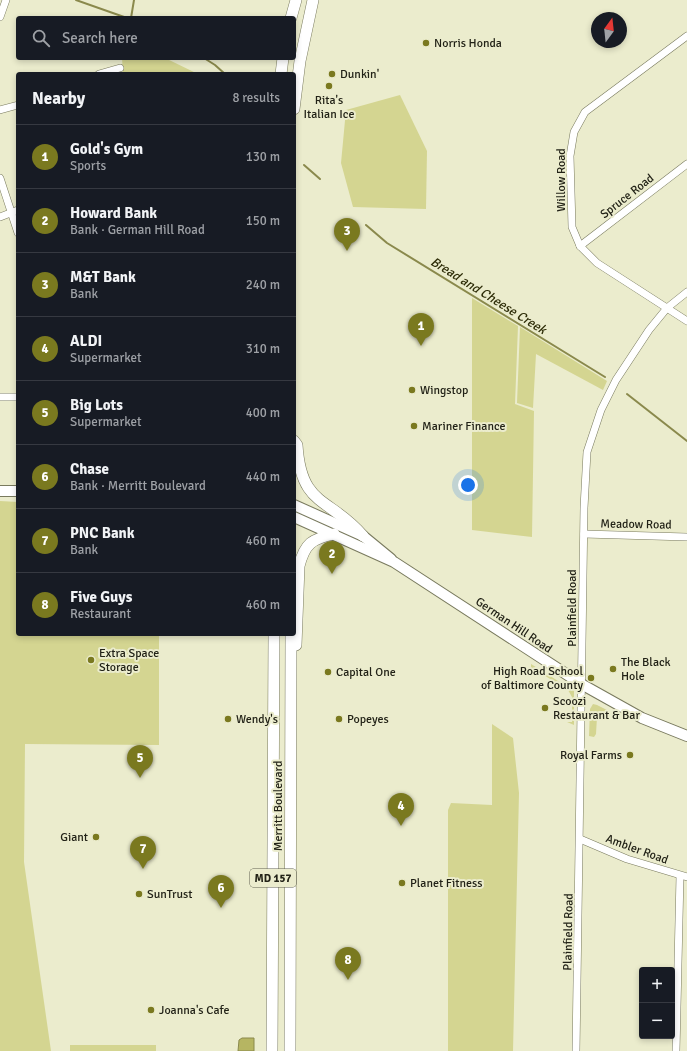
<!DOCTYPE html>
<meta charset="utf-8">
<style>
body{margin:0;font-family:Signika,sans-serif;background:#242831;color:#f1f3f6}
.controls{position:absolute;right:12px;bottom:12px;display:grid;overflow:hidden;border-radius:4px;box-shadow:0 2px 6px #0003}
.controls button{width:36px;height:36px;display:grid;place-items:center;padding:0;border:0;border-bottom:1px solid #363941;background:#171b24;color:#f1f3f6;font:20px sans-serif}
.compass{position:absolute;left:591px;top:12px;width:36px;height:36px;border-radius:50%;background:#171b24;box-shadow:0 2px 6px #0003;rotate:15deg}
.you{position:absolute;left:468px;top:485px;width:14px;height:14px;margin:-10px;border:3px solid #fff;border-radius:50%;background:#1a73e8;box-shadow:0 0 0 6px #1a73e833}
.badge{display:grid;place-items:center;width:26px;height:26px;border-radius:50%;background:#7a791f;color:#fff;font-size:13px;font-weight:700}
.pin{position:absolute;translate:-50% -33px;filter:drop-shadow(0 1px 2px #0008)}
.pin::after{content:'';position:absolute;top:21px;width:14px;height:12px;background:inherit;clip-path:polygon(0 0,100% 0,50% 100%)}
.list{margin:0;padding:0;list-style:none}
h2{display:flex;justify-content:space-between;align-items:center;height:52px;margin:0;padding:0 16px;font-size:17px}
h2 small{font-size:13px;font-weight:400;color:#9ea1a6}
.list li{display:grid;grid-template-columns:26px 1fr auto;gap:12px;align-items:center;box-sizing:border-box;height:64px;padding:0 16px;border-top:1px solid #363941}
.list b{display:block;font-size:15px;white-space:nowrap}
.list p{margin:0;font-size:13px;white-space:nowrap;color:#9ea1a6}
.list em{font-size:13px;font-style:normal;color:#9ea1a6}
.icon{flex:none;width:22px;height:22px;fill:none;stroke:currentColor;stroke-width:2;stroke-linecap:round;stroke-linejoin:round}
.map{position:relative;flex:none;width:687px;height:1051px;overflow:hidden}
.search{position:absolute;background:#171b24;box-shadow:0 2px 6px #0003;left:16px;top:16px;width:280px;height:44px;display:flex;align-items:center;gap:10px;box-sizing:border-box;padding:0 14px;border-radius:4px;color:#9ea1a6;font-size:15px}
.panel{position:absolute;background:#171b24;box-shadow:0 2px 6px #0003;left:16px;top:72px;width:280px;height:564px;border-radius:4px}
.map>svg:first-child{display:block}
.green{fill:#d4d591}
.water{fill:#b6b562;stroke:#8a894c}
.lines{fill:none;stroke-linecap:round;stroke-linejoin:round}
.stream{stroke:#8a894c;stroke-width:2}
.street-casing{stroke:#797a5e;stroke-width:8}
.secondary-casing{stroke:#797a5e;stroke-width:12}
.primary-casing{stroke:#797a5e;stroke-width:12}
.street{stroke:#fff;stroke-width:7}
.secondary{stroke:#fff;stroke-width:10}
.primary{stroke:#fff;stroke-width:11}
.poi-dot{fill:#7a791f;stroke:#ebeccd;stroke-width:1.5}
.labels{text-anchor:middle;stroke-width:4;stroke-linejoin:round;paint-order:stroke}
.shield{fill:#ebeccd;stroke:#5e5f4e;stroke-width:1}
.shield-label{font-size:11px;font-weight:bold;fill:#222217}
.poi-label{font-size:12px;fill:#222217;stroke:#ebeccd;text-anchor:start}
.street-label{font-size:12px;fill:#222217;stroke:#ebeccd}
.water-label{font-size:13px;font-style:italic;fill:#2e2d08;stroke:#ebeccd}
</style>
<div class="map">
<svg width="687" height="1051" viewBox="0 0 687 1051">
<rect width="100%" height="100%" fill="#ebeccd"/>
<g class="green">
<polygon points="122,58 165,58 198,74 123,74"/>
<polygon points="400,95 427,151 426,209 353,207 341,163 346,110"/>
<polygon points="472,298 518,326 515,404 534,411 532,537 472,530"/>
<polygon points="520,327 607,381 603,390 536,354 533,408 517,403"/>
<polygon points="0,501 18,502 18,634 159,634 159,745 25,744 24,862 51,1051 0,1051"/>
<polygon points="531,664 574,691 574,725 567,722 572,722 572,697 568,690 534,669 531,674"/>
<polygon points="593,704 597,705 607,710 606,713 597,717 596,734 594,737 589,736 590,709"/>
<polygon points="492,724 513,738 519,793 513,1051 448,1051 448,810 451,803 492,805"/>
<rect x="70" y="1045" width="86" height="6"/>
</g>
<polygon class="water" points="242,1038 254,1038 254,1051 238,1051 239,1040"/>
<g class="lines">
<g class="stream">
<polyline points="76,0 127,18"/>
<polyline points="131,18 134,0"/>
<polyline points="204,58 215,65 225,74"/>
<polyline points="304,165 320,179"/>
<polyline points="366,225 387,243 605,377"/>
<polyline points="627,394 687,441"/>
</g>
<defs>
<g id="street">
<polyline points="0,17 6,0"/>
<polyline points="687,36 585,112 574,132 570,156 572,227 580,246 597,263 687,321"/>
<polyline points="99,74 120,68"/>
<polyline points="0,110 18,105"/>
<polyline points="0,178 18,233"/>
<polyline points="0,217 18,210"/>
<polyline points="580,246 687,164"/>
<polyline points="0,397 18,397"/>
<polyline points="584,534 687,537"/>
<polyline points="580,839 627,859 687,877"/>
<polyline points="576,1051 584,508 587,452 601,410 616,380 649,330 667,308 687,292"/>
<polyline points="676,1051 680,876"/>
</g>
<g id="secondary">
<polyline points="0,491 18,491"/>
<polyline points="294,505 363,536 391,559"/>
<polyline points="294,517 394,562 583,685 642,718 687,736"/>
</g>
<g id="primary">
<polyline points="291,18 296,0"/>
<polyline points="281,74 283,58"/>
<polyline points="294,109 300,61 313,0"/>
<path d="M294,441L297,445C301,508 330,497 363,536"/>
<path d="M296,645L299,566C305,543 312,539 334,534"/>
<polyline points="272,1051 274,634"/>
<polyline points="290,1051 291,634"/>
</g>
</defs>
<use href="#street" class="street-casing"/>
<use href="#secondary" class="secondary-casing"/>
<use href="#primary" class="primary-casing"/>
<use href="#street" class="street"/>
<use href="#secondary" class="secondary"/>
<use href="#primary" class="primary"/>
</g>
<g class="poi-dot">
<circle cx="426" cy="43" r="4"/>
<circle cx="332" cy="74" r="4"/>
<circle cx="329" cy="86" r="4"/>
<circle cx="412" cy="390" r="4"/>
<circle cx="414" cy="426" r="4"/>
<circle cx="91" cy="660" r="4"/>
<circle cx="613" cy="669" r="4"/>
<circle cx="328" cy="672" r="4"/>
<circle cx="591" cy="678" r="4"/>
<circle cx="545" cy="708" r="4"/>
<circle cx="228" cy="719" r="4"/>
<circle cx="339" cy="719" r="4"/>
<circle cx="630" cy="755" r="4"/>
<circle cx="96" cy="837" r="4"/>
<circle cx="402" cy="883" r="4"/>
<circle cx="139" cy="894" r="4"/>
<circle cx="151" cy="1010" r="4"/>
</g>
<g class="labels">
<rect class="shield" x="250" y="869" width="46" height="18" rx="3"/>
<g class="shield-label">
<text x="273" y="882">MD 157</text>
</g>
<g class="poi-label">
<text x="434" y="47">Norris Honda</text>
<text x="340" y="78">Dunkin'</text>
<text x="329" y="104" text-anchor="middle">Rita's<tspan x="329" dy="14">Italian Ice</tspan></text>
<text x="420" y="394">Wingstop</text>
<text x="422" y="430">Mariner Finance</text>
<text x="99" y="657">Extra Space<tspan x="99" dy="14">Storage</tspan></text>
<text x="621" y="666">The Black<tspan x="621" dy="14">Hole</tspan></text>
<text x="583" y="675" text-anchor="end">High Road School<tspan x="583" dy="14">of Baltimore County</tspan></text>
<text x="336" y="676">Capital One</text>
<text x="553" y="705">Scoozi<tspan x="553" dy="14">Restaurant &amp; Bar</tspan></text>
<text x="236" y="723">Wendy's</text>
<text x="347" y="723">Popeyes</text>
<text x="622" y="759" text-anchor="end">Royal Farms</text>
<text x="88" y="841" text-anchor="end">Giant</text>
<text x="410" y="887">Planet Fitness</text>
<text x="147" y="898">SunTrust</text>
<text x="159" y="1014">Joanna's Cafe</text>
</g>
<g class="street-label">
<text transform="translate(561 180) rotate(-90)" y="4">Willow Road</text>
<text transform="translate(627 196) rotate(-38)" y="4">Spruce Road</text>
<text transform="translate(636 524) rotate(1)" y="4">Meadow Road</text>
<text transform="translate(572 608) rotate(-90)" y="4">Plainfield Road</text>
<text transform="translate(514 625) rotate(34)" y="4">German Hill Road</text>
<text transform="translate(278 806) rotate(-90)" y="4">Merritt Boulevard</text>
<text transform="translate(637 849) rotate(20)" y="4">Ambler Road</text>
<text transform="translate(568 932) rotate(-89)" y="4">Plainfield Road</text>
</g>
<g class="water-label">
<text transform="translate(489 295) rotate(32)" y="5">Bread and Cheese Creek</text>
</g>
</g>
</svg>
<div class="controls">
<button>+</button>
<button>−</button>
</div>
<svg class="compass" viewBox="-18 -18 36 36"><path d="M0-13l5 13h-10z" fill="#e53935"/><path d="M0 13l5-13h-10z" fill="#9ea1a6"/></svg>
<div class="you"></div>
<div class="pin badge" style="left:421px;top:346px">1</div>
<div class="pin badge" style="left:332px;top:574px">2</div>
<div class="pin badge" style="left:347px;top:251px">3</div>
<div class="pin badge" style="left:401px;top:826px">4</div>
<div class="pin badge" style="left:140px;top:778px">5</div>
<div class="pin badge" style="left:221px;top:908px">6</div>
<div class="pin badge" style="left:143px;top:869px">7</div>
<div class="pin badge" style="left:348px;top:980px">8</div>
<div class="search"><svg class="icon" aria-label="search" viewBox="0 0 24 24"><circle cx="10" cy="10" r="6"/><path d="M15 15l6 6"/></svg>Search here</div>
<section class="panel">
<h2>Nearby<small>8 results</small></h2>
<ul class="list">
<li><span class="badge">1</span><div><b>Gold's Gym</b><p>Sports</p></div><em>130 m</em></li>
<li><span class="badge">2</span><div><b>Howard Bank</b><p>Bank · German Hill Road</p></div><em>150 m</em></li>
<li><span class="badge">3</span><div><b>M&amp;T Bank</b><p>Bank</p></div><em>240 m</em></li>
<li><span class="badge">4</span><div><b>ALDI</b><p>Supermarket</p></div><em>310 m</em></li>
<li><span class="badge">5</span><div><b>Big Lots</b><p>Supermarket</p></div><em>400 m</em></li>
<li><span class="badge">6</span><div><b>Chase</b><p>Bank · Merritt Boulevard</p></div><em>440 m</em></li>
<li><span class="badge">7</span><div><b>PNC Bank</b><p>Bank</p></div><em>460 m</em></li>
<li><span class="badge">8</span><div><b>Five Guys</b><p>Restaurant</p></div><em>460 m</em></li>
</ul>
</section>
</div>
